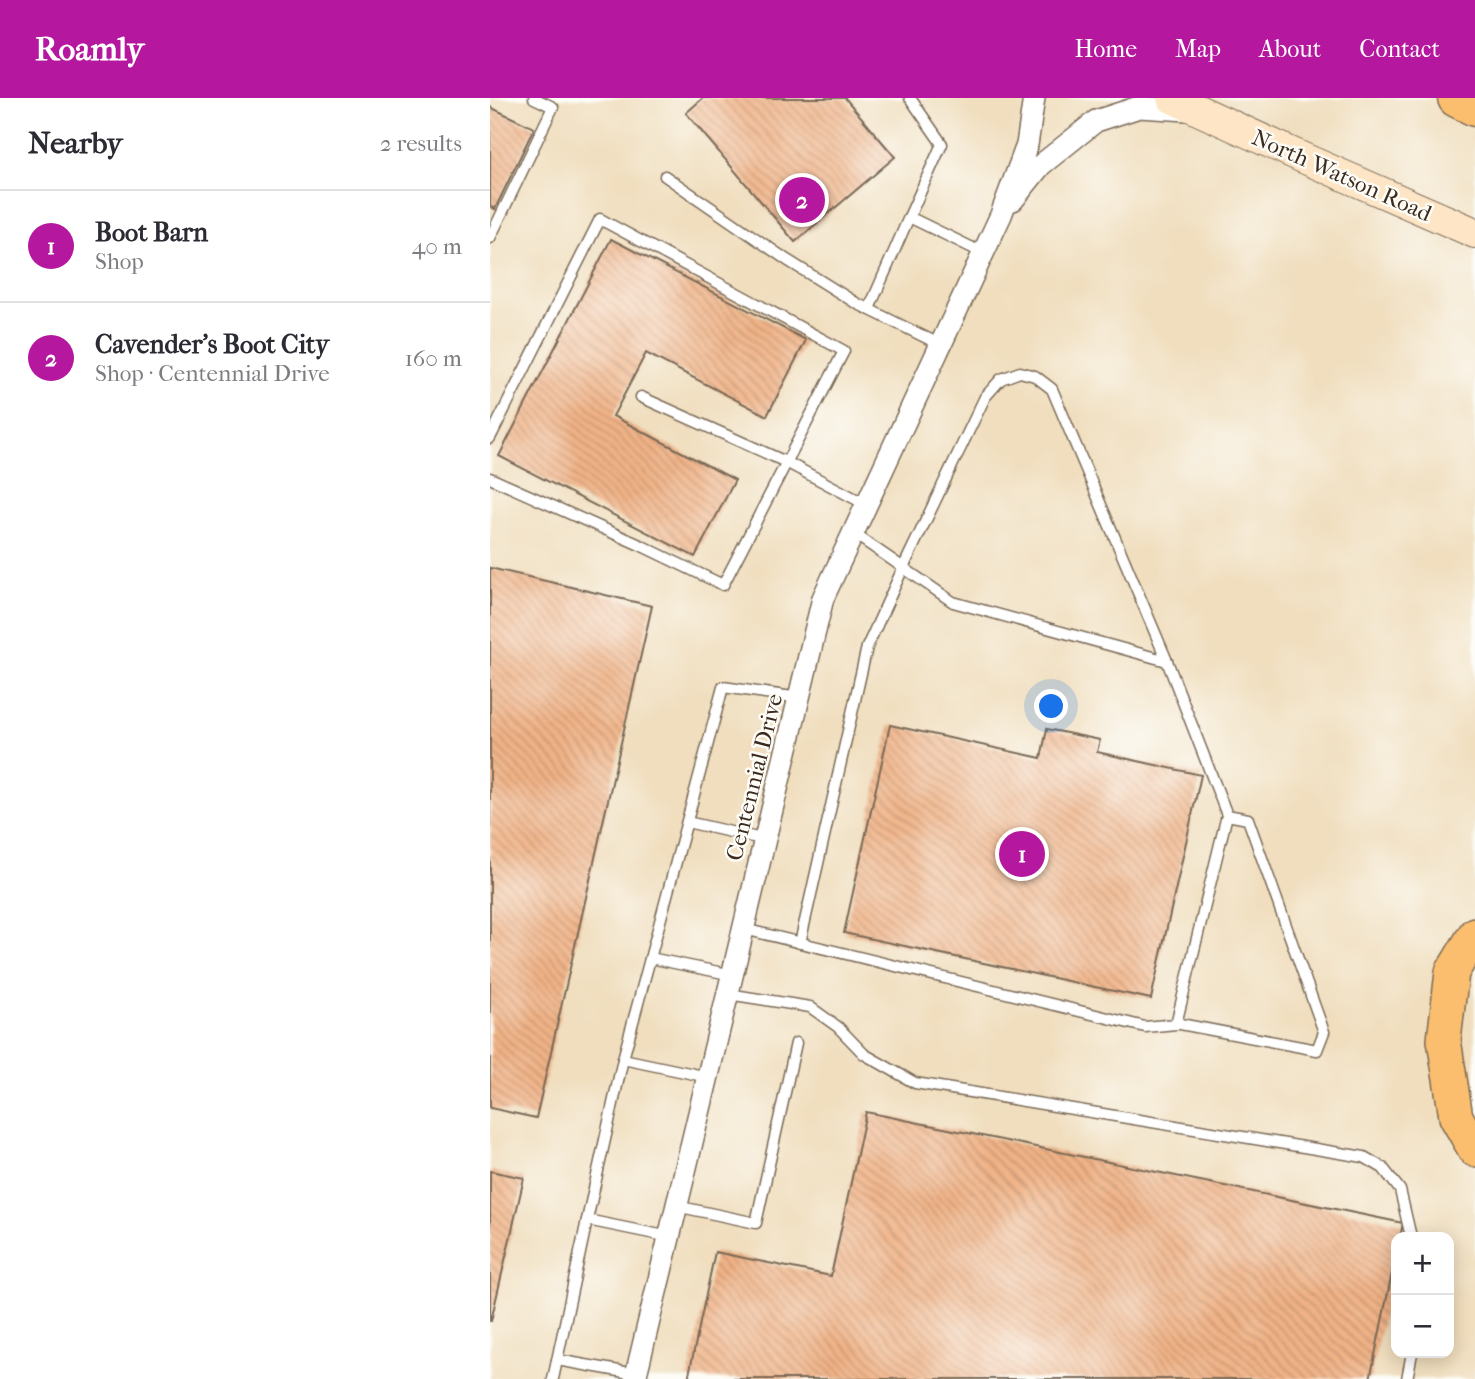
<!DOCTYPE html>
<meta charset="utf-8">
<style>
body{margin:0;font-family:"IM FELL French Canon",serif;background:#f7f7f7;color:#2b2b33}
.controls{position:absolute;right:21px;bottom:21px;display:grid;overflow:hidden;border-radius:14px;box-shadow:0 4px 18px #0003}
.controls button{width:63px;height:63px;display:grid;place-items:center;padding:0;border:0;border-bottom:2px solid #e1e1e2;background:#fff;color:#2b2b33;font:35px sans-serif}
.you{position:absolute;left:562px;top:609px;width:24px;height:24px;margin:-18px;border:5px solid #fff;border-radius:50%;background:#1a73e8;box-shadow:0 0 0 10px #1a73e833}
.badge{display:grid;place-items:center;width:46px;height:46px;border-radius:50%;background:#b5179e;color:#fff;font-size:23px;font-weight:700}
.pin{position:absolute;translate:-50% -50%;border:4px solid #fff;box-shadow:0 2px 7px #0006}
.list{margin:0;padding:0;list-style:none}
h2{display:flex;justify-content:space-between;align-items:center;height:91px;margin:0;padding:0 28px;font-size:30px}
h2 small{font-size:23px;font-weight:400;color:#7c7c81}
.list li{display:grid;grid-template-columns:46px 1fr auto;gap:21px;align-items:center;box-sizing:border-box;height:112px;padding:0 28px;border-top:2px solid #e1e1e2}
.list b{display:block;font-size:26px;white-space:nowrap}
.list p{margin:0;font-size:23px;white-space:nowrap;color:#7c7c81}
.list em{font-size:23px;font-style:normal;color:#7c7c81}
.map{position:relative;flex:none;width:985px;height:1281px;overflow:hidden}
header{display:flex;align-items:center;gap:42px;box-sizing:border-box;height:98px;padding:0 35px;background:#b5179e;color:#fff}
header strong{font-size:33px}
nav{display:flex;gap:38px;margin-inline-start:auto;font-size:24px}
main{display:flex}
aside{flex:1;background:#fff}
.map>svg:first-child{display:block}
.building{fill:url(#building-back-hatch)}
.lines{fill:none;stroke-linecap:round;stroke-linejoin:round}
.lane-casing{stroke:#7a6956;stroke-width:13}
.street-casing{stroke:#7a6956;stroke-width:24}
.secondary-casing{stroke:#7a6956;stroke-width:32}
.primary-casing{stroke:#7a6956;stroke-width:36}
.highway-casing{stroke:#7a6956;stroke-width:41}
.lane{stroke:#fff;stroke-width:10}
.street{stroke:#fff;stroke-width:21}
.secondary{stroke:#fde5c5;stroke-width:30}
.primary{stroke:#fabe6e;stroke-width:33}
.highway{stroke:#fabe6e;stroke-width:38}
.labels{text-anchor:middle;stroke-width:5;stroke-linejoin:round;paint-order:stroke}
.street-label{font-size:23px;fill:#3b2a1e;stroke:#fdfcf7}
</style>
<header>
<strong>Roamly</strong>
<nav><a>Home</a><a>Map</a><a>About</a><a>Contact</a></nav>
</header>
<main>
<aside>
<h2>Nearby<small>2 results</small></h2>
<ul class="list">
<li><span class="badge">1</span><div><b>Boot Barn</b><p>Shop</p></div><em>40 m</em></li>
<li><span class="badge">2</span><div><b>Cavender's Boot City</b><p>Shop · Centennial Drive</p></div><em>160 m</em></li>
</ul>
</aside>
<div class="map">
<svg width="985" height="1281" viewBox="0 0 985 1281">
<defs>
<pattern id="building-back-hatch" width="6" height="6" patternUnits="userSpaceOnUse" patternTransform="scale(1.75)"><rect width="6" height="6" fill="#f1b387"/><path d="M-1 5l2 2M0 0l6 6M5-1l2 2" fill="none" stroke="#c4926e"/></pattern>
</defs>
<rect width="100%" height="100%" fill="#fdfcf7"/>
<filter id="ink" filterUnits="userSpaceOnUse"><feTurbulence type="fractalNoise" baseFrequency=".0143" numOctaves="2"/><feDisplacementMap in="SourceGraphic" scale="14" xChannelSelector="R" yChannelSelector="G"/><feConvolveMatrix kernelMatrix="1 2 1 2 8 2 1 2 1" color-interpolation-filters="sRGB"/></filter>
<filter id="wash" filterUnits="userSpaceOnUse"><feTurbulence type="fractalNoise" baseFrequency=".00686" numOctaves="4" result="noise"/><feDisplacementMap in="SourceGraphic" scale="28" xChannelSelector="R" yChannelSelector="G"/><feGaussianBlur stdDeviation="1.57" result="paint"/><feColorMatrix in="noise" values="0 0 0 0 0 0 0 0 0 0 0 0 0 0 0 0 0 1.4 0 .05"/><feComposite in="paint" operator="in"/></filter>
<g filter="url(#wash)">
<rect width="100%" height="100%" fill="#f0debe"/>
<g id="blocks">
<g class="building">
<polygon points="213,0 355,0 405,59 305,144 196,15"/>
<polygon points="0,9 44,30 5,111 0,108"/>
<polygon points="121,141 316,242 277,318 156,255 123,318 245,382 205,459 9,358"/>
<polygon points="0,470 162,508 46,1020 0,1010"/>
<polygon points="400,627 551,660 557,631 610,642 607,654 711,677 661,901 354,835"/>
<polygon points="376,1014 913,1125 910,1139 906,1139 906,1156 880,1281 198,1281 225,1154 341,1178"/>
<polygon points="0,1073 34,1080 1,1223 0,1223"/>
</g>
</g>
</g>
<g filter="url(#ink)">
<use href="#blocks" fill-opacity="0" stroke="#7a6956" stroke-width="2"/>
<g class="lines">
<defs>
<g id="lane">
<polyline points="175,78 297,162 366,205 451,247"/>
<polyline points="419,119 452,46 420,0"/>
<polyline points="0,140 63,9 44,0"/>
<polyline points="379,211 419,119 493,155"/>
<polyline points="151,299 296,364 377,407"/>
<polyline points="0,340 110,121 354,253 233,487 150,447 0,380"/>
<polyline points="197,724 276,742"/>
<polyline points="254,831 655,929 686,926 737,717 677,563 463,504 363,435"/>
<polyline points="310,845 377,549 413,470 495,299 511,281 530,274 545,278 562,291 677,563"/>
<polyline points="160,860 243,877"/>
<polyline points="238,896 320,909 348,929 374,956 425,985 874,1059 893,1070 910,1092 921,1139"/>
<polyline points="685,925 827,952 834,934 758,721 737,717"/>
<polyline points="133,961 97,1122 180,1139"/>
<polyline points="218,979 133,961 233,589 310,600"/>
<polyline points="186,1108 266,1125 306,945"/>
<polyline points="67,1262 146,1276"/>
<polyline points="63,1281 97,1122"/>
<polyline points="917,1281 922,1255"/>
</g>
<g id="street">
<polyline points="523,102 551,67 606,23 649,9 698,12"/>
<polyline points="145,1281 333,500 511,117 537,47 544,0"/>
</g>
<polyline id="secondary" points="682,0 811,59 985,135"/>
<polyline id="primary" points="985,836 962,874 954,942 966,1019 985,1052"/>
<polyline id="highway" points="967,0 985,9"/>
</defs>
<use href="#lane" class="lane-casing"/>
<use href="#street" class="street-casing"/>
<use href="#secondary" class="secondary-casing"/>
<use href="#primary" class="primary-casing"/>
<use href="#highway" class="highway-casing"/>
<use href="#lane" class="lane"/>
<use href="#street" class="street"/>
<use href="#secondary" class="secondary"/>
<use href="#primary" class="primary"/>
<use href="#highway" class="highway"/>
</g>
</g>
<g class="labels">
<g class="street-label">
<text transform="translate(852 77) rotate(24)" y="8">North Watson Road</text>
<text transform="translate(264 679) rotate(-76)" y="8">Centennial Drive</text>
</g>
</g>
</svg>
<div class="controls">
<button>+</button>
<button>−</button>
</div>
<div class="you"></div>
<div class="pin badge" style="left:532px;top:756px">1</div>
<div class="pin badge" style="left:312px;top:102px">2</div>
</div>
</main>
